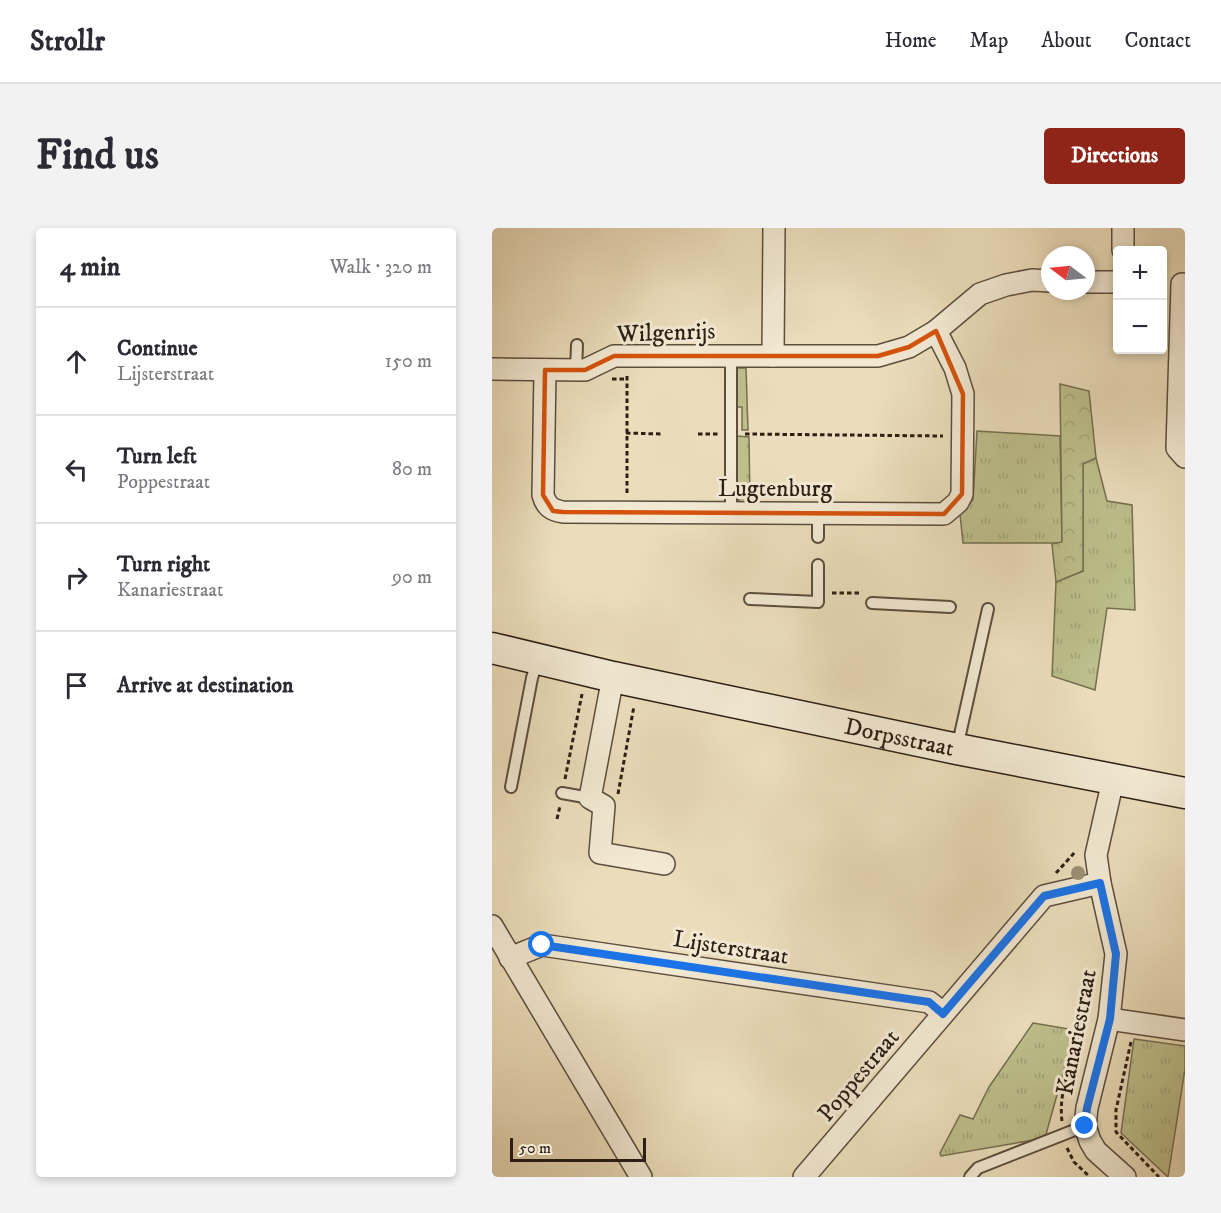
<!DOCTYPE html>
<meta charset="utf-8">
<style>
body{margin:0;font-family:"IM FELL DW Pica",serif;background:#f2f2f3;color:#2b2b33}
.controls{position:absolute;right:18px;top:18px;display:grid;overflow:hidden;border-radius:6px;box-shadow:0 3px 9px #0003}
.controls button{width:54px;height:54px;display:grid;place-items:center;padding:0;border:0;border-bottom:2px solid #e1e1e2;background:#fff;color:#2b2b33;font:30px sans-serif}
.compass{position:absolute;left:549px;top:18px;width:54px;height:54px;border-radius:50%;background:#fff;box-shadow:0 3px 9px #0003;rotate:286deg}
.scale{position:absolute;left:18px;bottom:15px;width:136px;box-sizing:border-box;padding-left:6px;border:3px solid #2d1f14;border-top:0;font-size:16px;line-height:21px;white-space:nowrap;color:#2d1f14;-webkit-text-stroke:4px #f2e9d3;paint-order:stroke}
.stop{position:absolute;width:18px;height:18px;margin:-14px;border:4px solid #1a73e8;border-radius:50%;background:#fff}
.stop.end{background:#1a73e8;border-color:#fff;box-shadow:0 2px 6px #0008}
.list{margin:0;padding:0;list-style:none}
h2{display:flex;justify-content:space-between;align-items:center;height:78px;margin:0;padding:0 24px;font-size:26px}
h2 small{font-size:20px;font-weight:400;color:#7c7c81}
.list li{display:grid;grid-template-columns:39px 1fr auto;gap:18px;align-items:center;box-sizing:border-box;height:108px;padding:0 24px;border-top:2px solid #e1e1e2}
.list b{display:block;font-size:22px;white-space:nowrap}
.list p{margin:0;font-size:20px;white-space:nowrap;color:#7c7c81}
.list em{font-size:20px;font-style:normal;color:#7c7c81}
.icon{flex:none;width:33px;height:33px;fill:none;stroke:currentColor;stroke-width:2;stroke-linecap:round;stroke-linejoin:round}
.map{position:relative;flex:none;width:693px;height:949px;overflow:hidden;border-radius:6px}
header{display:flex;align-items:center;gap:36px;box-sizing:border-box;height:84px;padding:0 30px;background:#fff;border-bottom:2px solid #e1e1e2}
header strong{font-size:28px}
nav{display:flex;gap:33px;margin-inline-start:auto;font-size:21px}
.intro{display:flex;align-items:center;justify-content:space-between;box-sizing:border-box;height:144px;padding:0 36px}
h1{margin:0;font-size:42px}
.button{padding:15px 27px;border-radius:6px;background:#8f2418;color:#fff;font-size:21px;font-weight:700}
main{display:flex;gap:36px;padding:0 36px}
aside{flex:1;background:#fff;border-radius:6px;box-shadow:0 3px 9px #0003}
.map>svg:first-child{display:block}
.grass{fill:url(#grass-tufts);stroke:#756f50;stroke-width:1.5}
.forest{fill:url(#forest-crowns);stroke:#756f50;stroke-width:1.5}
.lines{fill:none;stroke-linecap:round;stroke-linejoin:round}
.lane-casing{stroke:#5c4e3e;stroke-width:14}
.street-casing{stroke:#5c4e3e;stroke-width:24}
.secondary-casing{stroke:#2d1f14;stroke-width:33}
.path{stroke:#2d1f14;stroke-width:3;stroke-dasharray:4.5 3;stroke-linecap:butt}
.lane{stroke:#f2e9d3;stroke-width:10}
.street{stroke:#f2e9d3;stroke-width:21}
.secondary{stroke:#f2e9d3;stroke-width:30}
.tree{fill:#9a8f73}
.route{stroke:#1a73e8;stroke-width:8}
.marked{fill:none;stroke:#d5530d;stroke-width:4.5;stroke-linejoin:round}
.labels{text-anchor:middle;stroke-width:6;stroke-linejoin:round;paint-order:stroke}
.street-label{font-size:24px;fill:#2d1f14;stroke:#f2e9d3}
</style>
<header>
<strong>Strollr</strong>
<nav><a>Home</a><a>Map</a><a>About</a><a>Contact</a></nav>
</header>
<div class="intro"><h1>Find us</h1><a class="button">Directions</a></div>
<main>
<aside>
<h2>4 min<small>Walk · 320 m</small></h2>
<ul class="list">
<li><svg class="icon" aria-label="ahead" viewBox="0 0 24 24"><path d="M12 20V5M6 11l6-6 6 6"/></svg><div><b>Continue</b><p>Lijsterstraat</p></div><em>150 m</em></li>
<li><svg class="icon" aria-label="left" viewBox="0 0 24 24"><path d="M17 20v-9H6M10 6l-5 5 5 5"/></svg><div><b>Turn left</b><p>Poppestraat</p></div><em>80 m</em></li>
<li><svg class="icon" aria-label="right" viewBox="0 0 24 24"><path d="M7 20v-9h11M14 6l5 5-5 5"/></svg><div><b>Turn right</b><p>Kanariestraat</p></div><em>90 m</em></li>
<li><svg class="icon" aria-label="arrive" viewBox="0 0 24 24"><path d="M6 21V4h12l-3 4 3 4H6"/></svg><div><b>Arrive at destination</b></div></li>
</ul>
</aside>
<div class="map">
<svg width="693" height="949" viewBox="0 0 693 949">
<defs>
<pattern id="grass-tufts" width="24" height="20" patternUnits="userSpaceOnUse" patternTransform="scale(1.5)"><rect width="24" height="20" fill="#bdbf8c"/><path d="M3 7l-1-3M5 7V3M7 7l1-3M15 17l-1-3M17 17v-4M19 17l1-3" fill="none" stroke="#a3a478"/></pattern>
<pattern id="forest-crowns" width="20" height="18" patternUnits="userSpaceOnUse" patternTransform="scale(1.5)"><rect width="20" height="18" fill="#bdbf8c"/><path d="M2 6a3 3 0 1 1 6 0M12 15a3 3 0 1 1 6 0" fill="none" stroke="#a3a478"/></pattern>
</defs>
<rect width="100%" height="100%" fill="#ebddbb"/>
<filter id="stains"><feTurbulence type="fractalNoise" baseFrequency=".00333" numOctaves="4"/><feColorMatrix values="0 0 0 0 .2 0 0 0 0 .09 0 0 0 0 .02 0 0 0 .5 -.17"/></filter>
<radialGradient id="worn" r=".72"><stop offset=".6" stop-color="#630" stop-opacity="0"/><stop offset="1" stop-color="#630" stop-opacity=".3"/></radialGradient>
<g class="grass">
<polygon points="244,140 254,140 256,202 250,202 250,179 244,179"/>
<polygon points="485,203 568,208 570,315 471,315 468,286 481,272"/>
<polygon points="244,208 257,209 258,274 248,274 244,267"/>
<polygon points="604,230 615,273 640,277 643,382 615,380 603,462 560,448 564,354 591,343 591,235"/>
<polygon points="541,795 583,802 553,910 449,928 448,925 468,887 481,891 497,859"/>
<polygon points="642,811 693,818 693,841 676,949 629,905"/>
</g>
<polygon class="forest" points="568,156 597,163 604,230 591,236 591,343 564,354 560,316 570,314"/>
<g class="lines">
<defs>
<g id="lane">
<polyline points="84,142 85,117"/>
<polyline points="239,285 239,128"/>
<polyline points="326,286 326,309"/>
<polyline points="258,371 326,374 326,337"/>
<polyline points="380,375 458,379"/>
<polyline points="465,520 496,381"/>
<polyline points="19,559 40,450 45,433"/>
<polyline points="70,565 98,570"/>
<polyline points="478,949 486,940 593,898"/>
</g>
<g id="street">
<polyline points="631,22 631,0"/>
<polyline points="594,54 626,54"/>
<polyline points="690,56 685,220 693,229"/>
<polyline points="281,128 282,0"/>
<polyline points="0,141 93,142 122,128 386,128 417,119 444,103 488,66 514,57 540,52 558,53"/>
<path d="M53,142L51,267C54,278 59,282 71,284L452,286L466,274L470,266L471,166L463,140L444,103"/>
<polyline points="121,449 98,570 112,578 108,625 172,636"/>
<polyline points="608,655 624,726 617,791 595,880 593,898 598,913 604,923 633,949"/>
<polyline points="0,698 149,949"/>
<polyline points="18,730 50,717 437,774 451,785"/>
<polyline points="617,791 693,802"/>
<polyline points="312,949 552,668 608,655 604,627 621,552"/>
</g>
<g id="secondary">
<path id="s1" d="M0,420L121,449L465,521L693,565"/>
</g>
</defs>
<use href="#lane" class="lane-casing"/>
<use href="#street" class="street-casing"/>
<use href="#secondary" class="secondary-casing"/>
<g class="path">
<polyline points="135,148 135,267"/>
<polyline points="120,151 134,151"/>
<polyline points="134,205 169,206"/>
<polyline points="206,206 226,206"/>
<polyline points="253,206 451,208"/>
<polyline points="340,365 369,365"/>
<polyline points="73,551 90,466"/>
<polyline points="126,566 142,478"/>
<polyline points="65,591 68,578"/>
<polyline points="564,645 584,623"/>
<polyline points="639,814 624,882 624,904 667,949"/>
<path d="M570,893C566,864 580,832 588,805L595,806"/>
<polyline points="575,920 582,934 598,949"/>
</g>
<use href="#lane" class="lane"/>
<use href="#street" class="street"/>
<use href="#secondary" class="secondary"/>
</g>
<circle class="tree" cx="586" cy="645" r="7"/>
<g class="lines">
<polyline class="route" points="50,717 437,774 451,786 552,668 608,655 624,726 618,791 595,880 593,898"/>
</g>
<path class="marked" d="M444,103L471,166L470,266L452,286L71,284L61,283L51,267L53,142H93L122,128H386L417,119Z"/>
<g class="labels">
<g class="street-label">
<text transform="translate(174 104) rotate(-2)" y="8">Wilgenrijs</text>
<text x="283" y="268">Lugtenburg</text>
<text dy="8" stroke="none"><textPath href="#s1" startOffset="417">Dorpsstraat</textPath></text>
<text transform="translate(239 719) rotate(9)" y="8">Lijsterstraat</text>
<text transform="translate(584 804) rotate(-79)" y="8">Kanariestraat</text>
<text transform="translate(366 847) rotate(-50)" y="8">Poppestraat</text>
</g>
</g>
<rect width="100%" height="100%" filter="url(#stains)"/>
<rect width="100%" height="100%" fill="url(#worn)"/>
</svg>
<div class="controls">
<button>+</button>
<button>−</button>
</div>
<svg class="compass" viewBox="-18 -18 36 36"><path d="M0-13l5 13h-10z" fill="#e53935"/><path d="M0 13l5-13h-10z" fill="#7c7c81"/></svg>
<div class="scale">50 m</div>
<div class="stop" style="left:50px;top:717px"></div>
<div class="stop end" style="left:593px;top:898px"></div>
</div>
</main>
